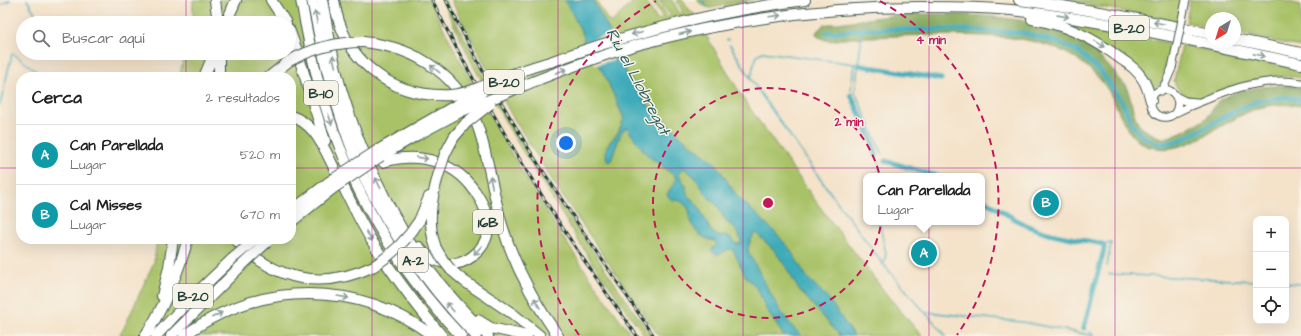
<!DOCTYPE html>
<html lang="es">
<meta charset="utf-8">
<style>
body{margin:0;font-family:"Architects Daughter",sans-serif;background:#f6f6f6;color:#222}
.controls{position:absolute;right:12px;bottom:12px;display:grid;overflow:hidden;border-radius:8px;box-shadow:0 4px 16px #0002}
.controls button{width:36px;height:36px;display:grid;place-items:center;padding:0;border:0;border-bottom:1px solid #e0e0e0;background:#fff;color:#222;font:20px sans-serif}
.compass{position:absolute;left:1205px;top:12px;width:36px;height:36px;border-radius:50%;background:#fff;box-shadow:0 4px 16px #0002;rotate:218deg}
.you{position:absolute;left:566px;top:143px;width:14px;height:14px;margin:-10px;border:3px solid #fff;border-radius:50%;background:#1a73e8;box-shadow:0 0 0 6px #1a73e833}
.badge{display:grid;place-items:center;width:26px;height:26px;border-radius:50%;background:#ea580c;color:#fff;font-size:13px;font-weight:700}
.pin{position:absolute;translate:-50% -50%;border:2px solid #fff;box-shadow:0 1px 4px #0006}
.popup{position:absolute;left:863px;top:173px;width:122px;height:52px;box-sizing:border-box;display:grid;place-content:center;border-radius:8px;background:#fff;filter:drop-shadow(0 1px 3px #0005);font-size:13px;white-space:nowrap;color:#767676}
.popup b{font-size:15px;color:#222}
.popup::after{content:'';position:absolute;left:50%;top:100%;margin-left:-8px;border:8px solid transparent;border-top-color:#fff}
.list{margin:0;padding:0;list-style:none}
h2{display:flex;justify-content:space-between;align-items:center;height:52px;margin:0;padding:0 16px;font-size:17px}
h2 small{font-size:13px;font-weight:400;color:#767676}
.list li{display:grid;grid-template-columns:26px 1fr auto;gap:12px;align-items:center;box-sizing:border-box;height:60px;padding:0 16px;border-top:1px solid #e0e0e0}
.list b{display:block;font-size:15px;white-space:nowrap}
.list p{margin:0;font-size:13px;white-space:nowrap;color:#767676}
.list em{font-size:13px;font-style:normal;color:#767676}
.icon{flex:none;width:22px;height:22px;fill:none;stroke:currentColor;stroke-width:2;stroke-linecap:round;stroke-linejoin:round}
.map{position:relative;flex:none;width:1301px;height:336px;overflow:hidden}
.search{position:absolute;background:#fff;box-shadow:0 4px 16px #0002;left:16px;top:16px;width:280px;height:44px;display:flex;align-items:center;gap:10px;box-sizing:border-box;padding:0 14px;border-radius:22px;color:#767676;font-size:15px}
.panel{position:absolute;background:#fff;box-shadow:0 4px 16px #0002;left:16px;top:72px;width:280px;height:172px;border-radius:16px}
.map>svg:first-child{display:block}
.green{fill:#a9c268;stroke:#64804e}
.forest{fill:#86a85c;stroke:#527248}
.water{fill:#3cabba;stroke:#2e7477;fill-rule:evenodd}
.pier{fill:#f4e2c9}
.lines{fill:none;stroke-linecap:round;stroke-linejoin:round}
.stream{stroke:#3cabba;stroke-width:1.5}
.canal{stroke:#3cabba;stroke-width:5}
.secondary-casing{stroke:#3f564a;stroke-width:9}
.highway-casing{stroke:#3f564a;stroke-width:12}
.secondary{stroke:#fff;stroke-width:7}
.highway{stroke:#fff;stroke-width:10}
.rail-casing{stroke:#1f3d34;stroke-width:3}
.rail{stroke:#f7f3e8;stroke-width:1.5;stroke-dasharray:4.5;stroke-linecap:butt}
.secondary-bridge-casing{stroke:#3f564a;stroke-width:9;stroke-linecap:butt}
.highway-bridge-casing{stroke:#3f564a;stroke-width:12;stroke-linecap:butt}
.secondary-bridge{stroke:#fff;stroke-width:7}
.highway-bridge{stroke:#fff;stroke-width:10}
.oneway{stroke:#8f9e9a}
.grid{fill:none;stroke:#b5179e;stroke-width:1;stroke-opacity:0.55}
.ring{fill:none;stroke:#c2185b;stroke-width:2;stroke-dasharray:7 5}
.labels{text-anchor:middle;stroke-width:3;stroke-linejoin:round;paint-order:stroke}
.shield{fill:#f7f3e8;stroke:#60746a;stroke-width:1}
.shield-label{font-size:14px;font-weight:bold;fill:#1f3d34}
.water-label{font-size:16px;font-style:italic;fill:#285e5c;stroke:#f7f3e8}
.centre{fill:#c2185b;stroke:#f7f3e8;stroke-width:2}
.ring-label{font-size:12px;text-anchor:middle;font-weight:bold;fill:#c2185b;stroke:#f7f3e8;stroke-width:3;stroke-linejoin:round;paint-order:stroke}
</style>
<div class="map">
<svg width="1301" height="336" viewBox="0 0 1301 336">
<rect width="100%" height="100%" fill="#f7f3e8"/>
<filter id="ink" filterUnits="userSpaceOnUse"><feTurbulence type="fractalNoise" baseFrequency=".025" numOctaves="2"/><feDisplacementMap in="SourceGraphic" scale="8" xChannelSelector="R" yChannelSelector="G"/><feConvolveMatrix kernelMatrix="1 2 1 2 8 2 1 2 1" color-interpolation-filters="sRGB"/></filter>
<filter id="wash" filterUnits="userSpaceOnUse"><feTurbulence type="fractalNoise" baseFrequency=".012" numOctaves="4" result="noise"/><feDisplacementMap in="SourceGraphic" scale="16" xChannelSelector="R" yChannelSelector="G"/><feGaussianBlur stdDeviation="0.9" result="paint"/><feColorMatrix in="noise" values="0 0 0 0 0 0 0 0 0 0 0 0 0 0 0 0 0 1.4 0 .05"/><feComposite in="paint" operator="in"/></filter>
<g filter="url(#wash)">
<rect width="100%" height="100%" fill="#f4e2c9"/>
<g class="green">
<path d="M193,0H429C451,43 473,86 497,128C537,200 583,270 632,336H119L124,328L154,262L157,239H291V77H179L185,53H289V23H193Z"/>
<polygon points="442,0 445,0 500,107 548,186 651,336 645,336 590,259 517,142 474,67"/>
<path d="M451,0H565L585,37L583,41L605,75L624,119L618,132L608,144L606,148L607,161H611L621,133L626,127L647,155L675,176L676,180L669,191L672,200C693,198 688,220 696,231C701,237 708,240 715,241L717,244L713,253C720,256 723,253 729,249L733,250L746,277L755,286L761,297L766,309L784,336H659L559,191L511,114Z"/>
<polygon points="593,0 596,0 608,21 612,22 633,2 632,0 645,0 657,20 663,18 651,0 656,0 667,15 664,18 671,16 659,0 672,0 679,12 679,14 683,12 676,0 683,0 690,11 692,11 744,100 817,203 887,295 922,336 854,336 828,299 807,277 789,248 775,232 737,196 716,164 684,139 668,123 653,111 645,101 628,76 609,30"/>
<polygon points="697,0 753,0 710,8 702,5"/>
<polygon points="1061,0 1183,0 1178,21"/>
<polygon points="1190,0 1281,0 1301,5 1301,47 1235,33 1235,18 1211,18 1211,28 1186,22"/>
<path d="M1060,22L1113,31L1172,44C1170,56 1168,87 1152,87L1147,78Z"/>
<path d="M1182,45L1301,70V78C1264,72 1234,86 1200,98C1188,99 1177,92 1174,81Z"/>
<polygon points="684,168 694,176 706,193 717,205 725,220 735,229 741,240 740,244 736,244 726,236 718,236 711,231 697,204 687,195 686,186 679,175 680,171"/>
<path d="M755,232L774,250L788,270L797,287L840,336H802C778,316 764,278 748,252C748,245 751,237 755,232Z"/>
</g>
<path class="forest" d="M903,14C949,14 1046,13 1083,42C1098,54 1113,70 1125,85C1131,94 1133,117 1139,125C1142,128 1146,130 1149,132C1153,134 1158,137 1163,138C1170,138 1201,123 1206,118C1212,113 1215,103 1221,99C1245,87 1275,84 1301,87V106C1286,104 1271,104 1256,109C1223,120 1187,157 1150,147C1125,140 1120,109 1108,90C1083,53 1044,40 1001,37C959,34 916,35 874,37C864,37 854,38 844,39C839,39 833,41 828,41C825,40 821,38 817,36L816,32L823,25Z"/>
<path class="water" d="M565,0H593L609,30L628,76L645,101L653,111L668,123L684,139L716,164L737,196L775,232L789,248L807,277L828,298L854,336H840L797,287L788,270L774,250L755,232L749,244L748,252C764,278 778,316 802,336H784L766,309L761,297L755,286L746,277L733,250L728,249C722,253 716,258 711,250L717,244L715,241C702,239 693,231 690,217C690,213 690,210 686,206C678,196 671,204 667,194L676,180L675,176L647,155L626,127L621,133L610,162L607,161C603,142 612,144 619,131C621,127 622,123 624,118L605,76L583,41L584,37ZM684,168L694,176L708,197L717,205L725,220L735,229L741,240L740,244H736L730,237L726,236H718L711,231L697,204L687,195L686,186L679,175L680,171Z"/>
<polygon class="pier" points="612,33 622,57 596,65 582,43"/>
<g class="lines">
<g class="stream">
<polyline points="27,0 41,23"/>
<polyline points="702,0 707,7"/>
<polyline points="0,6 10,0"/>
<polyline points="862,30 861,42 855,92 882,153"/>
<polyline points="727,40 728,40"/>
<polyline points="730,45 758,90 821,180 883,264 946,336"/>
<polyline points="751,77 754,64 758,54 763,52 855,64"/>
<polyline points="851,90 854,64"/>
<polyline points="0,105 12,54 14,54 44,77"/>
<polyline points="879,161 881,176"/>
<polyline points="879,222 886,253 884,263"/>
<polyline points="1102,244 1111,243 1107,266"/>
<polyline points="1109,274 1256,281"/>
<polyline points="1286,283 1301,284"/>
<polyline points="927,312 1022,322 1095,336"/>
<polyline points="1090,332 1094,335"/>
</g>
<g class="canal">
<polyline points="826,33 867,29 967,30 1024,33 1056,42 1077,51 1101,72 1122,101 1132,125 1142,136 1159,144 1179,141 1203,129 1230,114 1258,101 1286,97 1301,100"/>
<polyline points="858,65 941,79"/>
<polyline points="851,95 871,138 876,155"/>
<polyline points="886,161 937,176"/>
<path d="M982,199C999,209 1015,221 1033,228C1055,237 1080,239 1102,244L1104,245V249L1084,328"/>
</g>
</g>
</g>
<g filter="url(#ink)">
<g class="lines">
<defs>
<g id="secondary">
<polyline points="1161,91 1166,82 1172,68"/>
<polyline points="1177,97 1185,101 1197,102"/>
<path d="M1175,113C1185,97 1166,81 1154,94C1146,104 1154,119 1167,117C1171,117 1173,114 1177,112C1185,108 1192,105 1200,102C1231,89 1267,76 1301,83"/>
</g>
<g id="highway">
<polyline points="215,0 218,23"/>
<polyline points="271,0 286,23"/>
<path d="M301,0C307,33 313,66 323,98C349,187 397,269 461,336"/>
<path d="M312,0C319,32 324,64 334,95C342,122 351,149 363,175C391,234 431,289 476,336"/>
<path d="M322,0C328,31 333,62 342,92C357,141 378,188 404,233C426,271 457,305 488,336"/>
<path d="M334,0C343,61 391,98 451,95"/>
<path d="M1019,0C1083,8 1147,20 1211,34"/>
<path d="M1032,19C1064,24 1095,39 1121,59C1129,64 1137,70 1142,78C1147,85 1149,93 1151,101"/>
<polyline points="226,23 236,0"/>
<polyline points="289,29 296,48 325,141"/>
<polyline points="1235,39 1301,53"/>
<path d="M363,42C417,47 462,77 479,130C489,161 493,194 502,225C514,265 534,302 558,336"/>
<polyline points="219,53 219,77"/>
<path d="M550,62C633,32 717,11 805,0"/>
<polyline points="204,77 214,53"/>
<polyline points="269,77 289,61"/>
<path d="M525,85C562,70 599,56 637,45C730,19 824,7 920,7C953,7 987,7 1020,11C1114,22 1208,44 1301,64"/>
<path d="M291,116C300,119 307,124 313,131C324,144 330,161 338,176C350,200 361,224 375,246C395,278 418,307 442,336"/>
<polyline points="378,150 458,104"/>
<polyline points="445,154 454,137 466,123"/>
<polyline points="381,156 417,135 460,112"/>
<path d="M383,162C420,151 458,162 478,196C485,207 490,218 488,231C485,251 464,268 444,263C434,261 425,255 419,247"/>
<polyline points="291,211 329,182"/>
<polyline points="419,221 429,197"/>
<polyline points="291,222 332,189"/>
<path d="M235,239C275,281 321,291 374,266"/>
<path d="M436,248C427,224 431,201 438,176"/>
<polyline points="451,270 464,281 513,314 540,336"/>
<polyline points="162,296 169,267 173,239"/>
<polyline points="478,320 491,328 527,336"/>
<path d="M145,336C165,306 178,273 188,239"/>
<polyline points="156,336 192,297 232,259"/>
<polyline points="171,336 240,267"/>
<path d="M184,336C259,280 358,280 433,336"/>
</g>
</defs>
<use href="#secondary" class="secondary-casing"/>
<use href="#highway" class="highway-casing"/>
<use href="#secondary" class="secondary"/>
<use href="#highway" class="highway"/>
<defs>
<g id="rail">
<path d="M432,0C450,37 470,74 491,110C535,188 584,263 637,336"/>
<polyline points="446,0 486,77 533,156 592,245 654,336"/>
</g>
</defs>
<use href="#rail" class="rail-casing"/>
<use href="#rail" class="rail"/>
<defs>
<polyline id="secondary-bridge" points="1172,68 1186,0"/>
<g id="highway-bridge">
<path d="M289,61C313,48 336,42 363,42"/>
<path d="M451,95C469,93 486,85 502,78C518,72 534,66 550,62"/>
<polyline points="458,104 481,93"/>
<polyline points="460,112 525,85"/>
<polyline points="466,123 490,104"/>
<polyline points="438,176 445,154"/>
<polyline points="329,182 378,150"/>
<polyline points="332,189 381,156"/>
<polyline points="436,248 443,260 451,270"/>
<polyline points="232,259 256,239"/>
<path d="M374,266C393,254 407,240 419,221"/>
<polyline points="240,267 267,242"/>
</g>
</defs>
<use href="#secondary-bridge" class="secondary-bridge-casing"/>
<use href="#highway-bridge" class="highway-bridge-casing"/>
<use href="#secondary-bridge" class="secondary-bridge"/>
<use href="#highway-bridge" class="highway-bridge"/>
</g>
<defs><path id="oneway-shaft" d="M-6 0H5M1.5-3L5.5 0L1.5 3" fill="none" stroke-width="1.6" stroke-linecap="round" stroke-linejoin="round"/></defs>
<g class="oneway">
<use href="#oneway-shaft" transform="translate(775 16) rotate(-7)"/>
<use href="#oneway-shaft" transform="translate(1063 16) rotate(8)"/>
<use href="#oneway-shaft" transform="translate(316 17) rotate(-101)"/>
<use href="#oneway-shaft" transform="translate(1159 23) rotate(-168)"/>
<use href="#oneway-shaft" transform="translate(637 33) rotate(165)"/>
<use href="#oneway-shaft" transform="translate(685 33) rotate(-13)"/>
<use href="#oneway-shaft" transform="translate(1100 44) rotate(31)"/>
<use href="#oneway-shaft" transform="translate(1259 55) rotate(12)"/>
<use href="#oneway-shaft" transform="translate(334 61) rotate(-103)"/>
<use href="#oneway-shaft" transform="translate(435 69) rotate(-142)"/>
<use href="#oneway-shaft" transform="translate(561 71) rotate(-21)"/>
<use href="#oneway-shaft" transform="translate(330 119) rotate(72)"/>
<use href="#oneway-shaft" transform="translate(422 158) rotate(8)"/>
<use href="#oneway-shaft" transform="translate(491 182) rotate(-102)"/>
<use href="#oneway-shaft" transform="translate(378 183) rotate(-117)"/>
<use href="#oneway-shaft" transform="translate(369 236) rotate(60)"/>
<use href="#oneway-shaft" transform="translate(478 250) rotate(132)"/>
<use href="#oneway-shaft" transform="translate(343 297) rotate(10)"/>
<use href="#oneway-shaft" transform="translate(537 303) rotate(-120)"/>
<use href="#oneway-shaft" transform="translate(450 307) rotate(-130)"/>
<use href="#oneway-shaft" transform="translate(217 315) rotate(-27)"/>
</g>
</g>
<path class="grid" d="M186,0V23M372,0V336M558,0V336M743,0V336M929,0V336M1115,0V336M186,53V77M0,168H21M291,168H1301M186,239V336"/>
<g class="ring">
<circle cx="768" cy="203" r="115"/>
<path d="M579 335A231 231 0 0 1 656 1M880 1A231 231 0 0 1 957 335"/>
</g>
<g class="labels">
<g class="shield">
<rect x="1109" y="16" width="40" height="24" rx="3"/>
<rect x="484" y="70" width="40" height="24" rx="3"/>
<rect x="304" y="81" width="34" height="24" rx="3"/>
<rect x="473" y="210" width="30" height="24" rx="3"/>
<rect x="398" y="248" width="30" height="24" rx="3"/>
<rect x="173" y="284" width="40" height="24" rx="3"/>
</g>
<g class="shield-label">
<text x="1129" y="33">B-20</text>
<text x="504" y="87">B-20</text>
<text x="321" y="98">B-10</text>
<text x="488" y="227">16B</text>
<text x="413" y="265">A-2</text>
<text x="193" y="301">B-20</text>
</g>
<g class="water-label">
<text transform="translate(639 81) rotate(62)" y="6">Riu el Llobregat</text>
</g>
</g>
<circle cx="768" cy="203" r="6" class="centre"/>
<g class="ring-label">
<text x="931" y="44">4 min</text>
<text x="849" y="126">2 min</text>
</g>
</svg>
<div class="controls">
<button>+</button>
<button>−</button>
<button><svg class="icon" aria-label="locate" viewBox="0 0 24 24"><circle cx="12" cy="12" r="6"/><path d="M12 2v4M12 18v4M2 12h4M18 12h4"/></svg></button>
</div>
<svg class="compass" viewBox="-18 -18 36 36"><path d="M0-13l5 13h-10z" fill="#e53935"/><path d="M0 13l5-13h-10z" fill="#767676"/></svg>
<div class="you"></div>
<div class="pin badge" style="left:924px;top:253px;background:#0f9aa8">A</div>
<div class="popup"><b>Can Parellada</b>Lugar</div>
<div class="pin badge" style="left:1046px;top:203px;background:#0f9aa8">B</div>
<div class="search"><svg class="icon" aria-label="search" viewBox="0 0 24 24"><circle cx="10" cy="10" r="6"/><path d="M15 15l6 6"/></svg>Buscar aquí</div>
<section class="panel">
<h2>Cerca<small>2 resultados</small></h2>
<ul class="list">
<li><span class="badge" style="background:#0f9aa8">A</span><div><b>Can Parellada</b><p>Lugar</p></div><em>520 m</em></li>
<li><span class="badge" style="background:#0f9aa8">B</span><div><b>Cal Misses</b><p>Lugar</p></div><em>670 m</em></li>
</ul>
</section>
</div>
